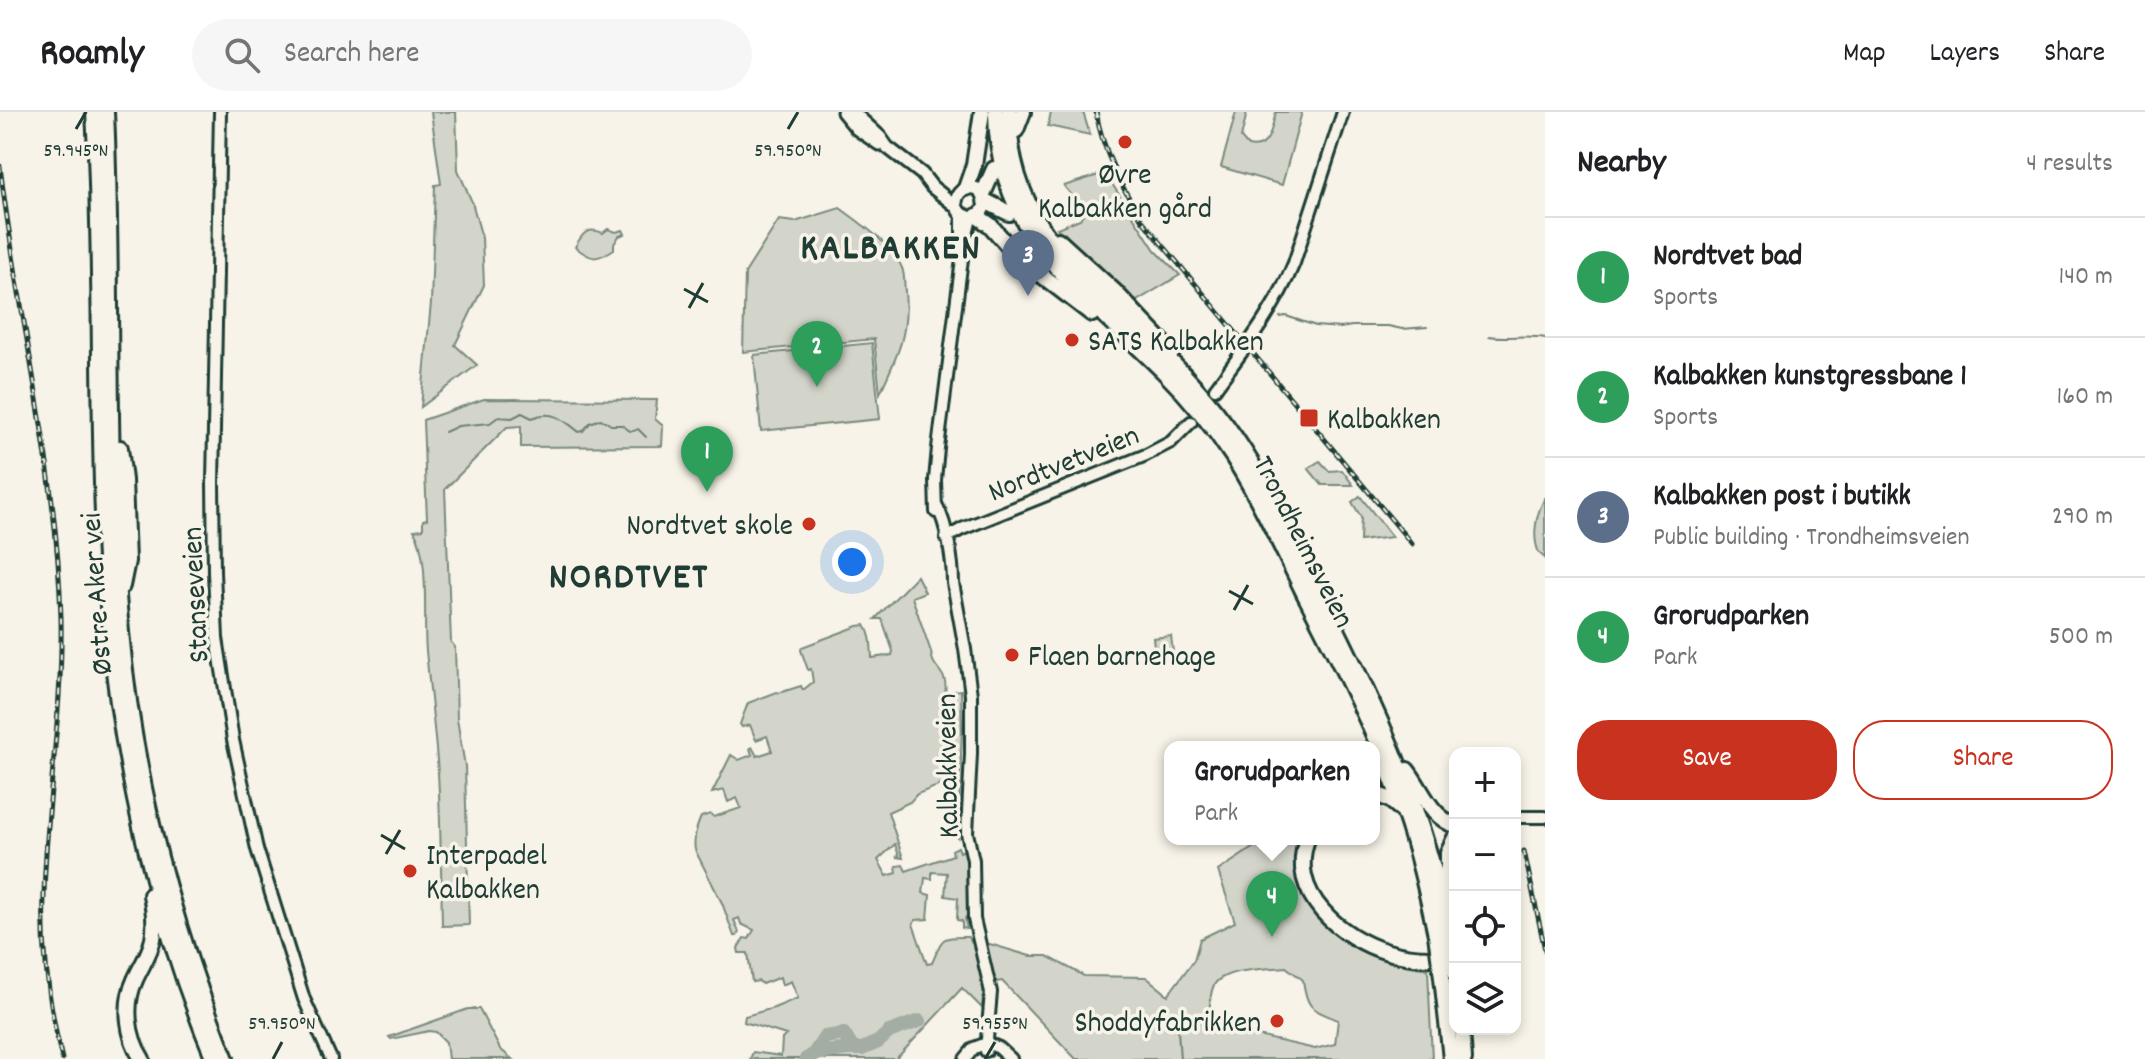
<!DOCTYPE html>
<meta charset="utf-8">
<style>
body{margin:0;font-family:Dekko,sans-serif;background:#f6f6f6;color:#202124}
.controls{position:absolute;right:24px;bottom:24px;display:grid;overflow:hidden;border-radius:16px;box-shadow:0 4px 12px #0003}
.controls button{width:72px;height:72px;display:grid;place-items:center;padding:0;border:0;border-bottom:2px solid #e0e0e0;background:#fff;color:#202124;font:40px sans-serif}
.you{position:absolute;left:852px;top:450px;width:28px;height:28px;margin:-20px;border:6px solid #fff;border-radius:50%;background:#1a73e8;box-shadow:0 0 0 12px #1a73e833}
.badge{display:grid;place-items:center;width:52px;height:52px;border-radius:50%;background:#c8321e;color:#fff;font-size:26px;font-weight:700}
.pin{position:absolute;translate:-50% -66px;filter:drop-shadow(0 2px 4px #0008)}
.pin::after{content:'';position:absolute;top:42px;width:28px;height:24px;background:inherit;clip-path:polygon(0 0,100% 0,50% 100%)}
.popup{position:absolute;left:1164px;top:629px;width:216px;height:104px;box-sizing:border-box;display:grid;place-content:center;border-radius:16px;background:#fff;filter:drop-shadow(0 2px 6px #0005);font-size:26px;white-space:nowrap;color:#757577}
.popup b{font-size:30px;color:#202124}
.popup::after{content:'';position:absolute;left:50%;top:100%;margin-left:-16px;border:16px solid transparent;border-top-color:#fff}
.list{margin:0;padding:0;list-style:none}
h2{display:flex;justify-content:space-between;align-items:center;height:104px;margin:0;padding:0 32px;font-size:34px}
h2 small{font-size:26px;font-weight:400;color:#757577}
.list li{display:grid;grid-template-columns:52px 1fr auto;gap:24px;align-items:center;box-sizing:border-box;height:120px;padding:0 32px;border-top:2px solid #e0e0e0}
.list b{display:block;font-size:30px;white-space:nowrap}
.list p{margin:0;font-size:26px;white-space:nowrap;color:#757577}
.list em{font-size:26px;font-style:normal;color:#757577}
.actions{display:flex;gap:16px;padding:24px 32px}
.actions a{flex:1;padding:18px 0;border:2px solid #c8321e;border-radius:32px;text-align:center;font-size:28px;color:#c8321e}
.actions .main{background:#c8321e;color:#fff}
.icon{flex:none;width:44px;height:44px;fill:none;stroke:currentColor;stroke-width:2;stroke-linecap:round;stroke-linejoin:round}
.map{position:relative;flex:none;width:1545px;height:947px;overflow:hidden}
header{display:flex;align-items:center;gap:48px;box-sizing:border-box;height:112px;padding:0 40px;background:#fff;border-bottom:2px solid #e0e0e0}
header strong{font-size:38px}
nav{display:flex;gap:44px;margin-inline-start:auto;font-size:28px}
.search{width:560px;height:72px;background:#f6f6f6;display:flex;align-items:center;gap:20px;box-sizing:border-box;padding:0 28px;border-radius:44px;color:#757577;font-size:30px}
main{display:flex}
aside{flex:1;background:#fff}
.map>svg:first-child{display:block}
.green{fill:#d3d5ca;stroke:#79897f;stroke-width:2;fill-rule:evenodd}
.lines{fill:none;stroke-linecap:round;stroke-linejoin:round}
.stream{stroke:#6f8077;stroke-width:2}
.river{stroke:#a4ada3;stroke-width:14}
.tertiary-casing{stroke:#1f3d34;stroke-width:16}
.secondary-casing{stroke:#1f3d34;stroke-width:17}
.trunk-casing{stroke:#1f3d34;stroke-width:20}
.tertiary{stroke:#f7f3e8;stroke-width:10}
.secondary{stroke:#f7f3e8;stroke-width:11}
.trunk{stroke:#f7f3e8;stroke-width:14}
.rail-casing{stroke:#1f3d34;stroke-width:5}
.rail{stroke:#f7f3e8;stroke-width:2;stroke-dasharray:6;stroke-linecap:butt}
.trunk-bridge-casing{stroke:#1f3d34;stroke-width:20;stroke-linecap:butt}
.trunk-bridge{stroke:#f7f3e8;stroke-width:14}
.ticks{fill:none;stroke:#1f3d34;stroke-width:3}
.poi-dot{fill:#c8321e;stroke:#f7f3e8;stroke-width:3}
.labels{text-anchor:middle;stroke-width:7;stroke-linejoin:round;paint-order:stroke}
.poi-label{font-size:30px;fill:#1f3d34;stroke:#f7f3e8;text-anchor:start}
.street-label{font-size:30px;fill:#1f3d34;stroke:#f7f3e8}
.district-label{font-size:38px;font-weight:bold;letter-spacing:2px;fill:#1f3d34;stroke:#f7f3e8}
.ticks-label{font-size:20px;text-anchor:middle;fill:#1f3d34;stroke:#f7f3e8;stroke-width:7;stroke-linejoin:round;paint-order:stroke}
</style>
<header>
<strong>Roamly</strong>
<div class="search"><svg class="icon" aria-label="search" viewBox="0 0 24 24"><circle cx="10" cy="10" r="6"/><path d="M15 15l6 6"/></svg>Search here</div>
<nav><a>Map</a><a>Layers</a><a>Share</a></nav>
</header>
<main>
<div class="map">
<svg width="1545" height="947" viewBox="0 0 1545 947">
<rect width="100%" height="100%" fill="#f7f3e8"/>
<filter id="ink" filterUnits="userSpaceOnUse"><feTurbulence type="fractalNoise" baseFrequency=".0125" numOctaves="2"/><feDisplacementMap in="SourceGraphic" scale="16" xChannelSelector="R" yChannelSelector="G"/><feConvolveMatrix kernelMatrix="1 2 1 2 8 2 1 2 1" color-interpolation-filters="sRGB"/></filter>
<g filter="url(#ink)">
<g class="green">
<polygon points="431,0 456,0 458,58 472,90 482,126 484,173 455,233 477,253 421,295 431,191 435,73 441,72"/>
<polygon points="1051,0 1083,0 1090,23 1048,14"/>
<path d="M1236,0H1247L1241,26L1248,34C1270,39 1271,17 1276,0H1302L1282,73L1221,55Z"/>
<polygon points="1105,61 1155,138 1180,163 1135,190 1098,152 1057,116 1080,107 1083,102 1082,96 1064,74"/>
<path d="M840,96C859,110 893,133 902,156C905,163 904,173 905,180C909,223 897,244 880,281L874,227L743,240L745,161L779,108L795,110Z"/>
<path d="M608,117L616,120L623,118L625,122L619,124L614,132V137C596,149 592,148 575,135C582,122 587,114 603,121Z"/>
<polygon points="872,231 880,307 761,319 754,243"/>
<path d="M484,287L657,288L655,307L663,314L662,334L521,335V314L507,315L445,377L451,530L455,535L457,607L465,654L469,813L442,814C441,763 441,712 438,661C435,620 430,579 426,539C423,506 430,445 414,418L423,417V408L427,407L423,308Z"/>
<polygon points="1320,349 1329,359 1342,358 1353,373 1322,373 1308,356"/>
<polygon points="1360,384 1392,425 1360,429 1361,405 1352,390"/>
<path d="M1545,385V446L1539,441C1531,423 1537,401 1545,385Z"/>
<path d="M917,464L925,480L912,485L931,540C932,559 949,558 945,582L947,584L954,582V579L961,578L962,616L958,727L952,714L957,711L943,672L917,682L910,690L888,700L903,746L896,745L899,744L895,732L878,748L887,764L897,761L896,754L903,753L906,759L953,743L952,738L958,735L960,740L966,737L969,755L970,802L965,806L967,817L962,816V809L957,808L958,786L945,784L947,761L932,760V767L925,766L923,781L930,783L928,807L916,808L913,812L927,852L932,851C943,827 938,824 968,825L972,831L985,835L990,832L1030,844H1047L1084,864L1146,865L1168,883L1194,848L1200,827L1235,810L1218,759L1266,727H1299C1298,735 1296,744 1296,752C1297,797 1334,827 1372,844C1389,851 1410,854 1428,857L1432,947H1076L1002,869L984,872L982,896L962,876L896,947H750L753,940L781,944L782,927L786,923L744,910L745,904L774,896L798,886L791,869L782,873L780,865L762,872L759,869L752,870L748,841H739L738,836L744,826L749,827L754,818L741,812L739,806L734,808L739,820L737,824H734L722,791L695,738C693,726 696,716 701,705L710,702L714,705L741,696L737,686L728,690L724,678L712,681L731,643L739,648L752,643L750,636L752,635L757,644L772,639L767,624L756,628L750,613L742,615L740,612L748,591L777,580L779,581L801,574L803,578L813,570L811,557L808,558L801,538L802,535L858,514L865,513C872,524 871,534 872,546L892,543L893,539L882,507H875ZM1286,855L1303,868C1307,898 1312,897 1338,908L1335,932L1315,937L1258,924L1209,918C1210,905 1208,885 1214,873C1224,856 1267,857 1286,855Z"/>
<polygon points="1171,524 1174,548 1156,551 1153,526"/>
<polygon points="468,897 479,897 500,937 512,947 448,947 446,930 436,920 429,919 391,927 389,925"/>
</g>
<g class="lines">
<g class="stream">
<polyline points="1280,205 1286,204 1316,214 1340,216 1352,214 1388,214 1402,217 1427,215"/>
<path d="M1489,224C1508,227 1526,222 1545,226"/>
<path d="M445,320L458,314L490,311L498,305L512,306L522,301L532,306C553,297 564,308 579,320L583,319L590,311L601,307L611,313H622C629,318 630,322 638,317L646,325"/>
<polyline points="1180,909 1182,901"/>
<polyline points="1178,918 1180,947"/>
</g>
<g class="river">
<polyline points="813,943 825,925 844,922 853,937"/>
<polyline points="806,947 813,943 827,940 848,937 862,937 878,930 889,920 919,909"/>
</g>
<defs>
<g id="tertiary">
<polyline points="220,0 213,371 214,460 217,526 233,628 257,737 304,887 331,947"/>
<polyline points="962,103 962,133"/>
<path d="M1215,277C1244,237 1275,198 1294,151L1343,0"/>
<path d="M937,394C947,413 953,449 953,471L965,537L971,583V642L967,721L973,748L974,807L991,880L986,939"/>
<polyline points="936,400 935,368 938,336 963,139 971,106"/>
<polyline points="946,426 962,417 1146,343 1171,330 1191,310"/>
<polyline points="1515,705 1545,705"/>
<polyline points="965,947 974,936 987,931 999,936 1011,947"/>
</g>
<g id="secondary">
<polyline points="843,0 857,17 879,32"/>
<path d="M853,0L880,25L887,35L922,62L932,75L956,94L960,101L971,106C987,101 989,87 978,77C965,73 955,80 956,94"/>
</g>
<g id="trunk">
<path d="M94,0C104,173 95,347 110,520C122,660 160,817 214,947"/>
<path d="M106,0C114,173 105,347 121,520C134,666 172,811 226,947"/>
<path d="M996,0C997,127 1083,179 1164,260C1190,286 1213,314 1233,345C1260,388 1281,434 1303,479C1340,551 1378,624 1404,700C1418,740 1427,781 1436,823"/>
<path d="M1009,0C1008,114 1084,166 1158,237C1191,268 1220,301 1244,339C1272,383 1294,432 1317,478C1375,592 1425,697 1449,823"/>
<polyline points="1016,18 1023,0"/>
<polyline points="966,76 974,53 982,0"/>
<polyline points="983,82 994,57"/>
<polyline points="985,89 1009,101"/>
<polyline points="977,104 990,113 1018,145 1092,202"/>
<polyline points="1058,128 1115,180 1172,240"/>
<polyline points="120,336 124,368 127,449 122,474"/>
<path d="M1407,658C1422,677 1431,706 1455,713"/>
<polyline points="1374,682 1389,687 1401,697"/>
<path d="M1307,727C1287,782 1341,826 1388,840C1408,846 1430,847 1450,845"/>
<polyline points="1448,792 1448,740 1455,726"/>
<polyline points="1442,865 1451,947"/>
<polyline points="1462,917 1464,947"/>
<path d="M142,947C127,924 124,892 135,868C141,854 150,842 153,827C156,812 154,798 151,783"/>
</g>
</defs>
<use href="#tertiary" class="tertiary-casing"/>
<use href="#secondary" class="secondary-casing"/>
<use href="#trunk" class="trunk-casing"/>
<use href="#tertiary" class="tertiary"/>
<use href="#secondary" class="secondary"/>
<use href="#trunk" class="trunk"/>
<defs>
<g id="rail">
<path d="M1096,0C1103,40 1121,74 1142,108L1412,432"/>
<path d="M0,54C18,204 57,354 61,506C63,600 46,691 44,784C42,839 49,894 62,947"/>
<polyline points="1524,739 1545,838"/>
</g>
</defs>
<use href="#rail" class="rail-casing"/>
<use href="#rail" class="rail"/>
<defs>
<g id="trunk-bridge">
<polyline points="1436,823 1442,865"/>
<polyline points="1449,823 1455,860"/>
</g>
</defs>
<use href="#trunk-bridge" class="trunk-bridge-casing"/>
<use href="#trunk-bridge" class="trunk-bridge"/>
</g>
</g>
<path class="ticks" d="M76,17L86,0M788,17L798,0M684,177L708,190M689,196L703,171M1229,479L1253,492M1234,498L1248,473M381,723L405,737M386,742L400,718M273,947L282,930M985,947L995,930"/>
<g class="poi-dot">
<circle cx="1125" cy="30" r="8"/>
<circle cx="1072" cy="228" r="8"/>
<rect x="1299" y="296" width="20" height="20" rx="4"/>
<circle cx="809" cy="412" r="8"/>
<circle cx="1012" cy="543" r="8"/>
<circle cx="410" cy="759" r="8"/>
<circle cx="1277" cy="909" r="8"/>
</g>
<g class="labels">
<g class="poi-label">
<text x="1125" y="71" text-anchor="middle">Øvre<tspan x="1125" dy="34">Kalbakken gård</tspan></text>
<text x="1088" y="238">SATS Kalbakken</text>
<text x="1327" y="316">Kalbakken</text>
<text x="793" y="422" text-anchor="end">Nordtvet skole</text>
<text x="1028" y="553">Flaen barnehage</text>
<text x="426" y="752">Interpadel<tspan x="426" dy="34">Kalbakken</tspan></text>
<text x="1261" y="919" text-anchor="end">Shoddyfabrikken</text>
</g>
<g class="street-label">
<text transform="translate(1063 350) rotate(-22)" y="10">Nordtvetveien</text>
<text transform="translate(1305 429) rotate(63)" y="10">Trondheimsveien</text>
<text transform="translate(95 482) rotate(-94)" y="10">Østre Aker vei</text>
<text transform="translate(194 483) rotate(-93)" y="10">Stanseveien</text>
<text transform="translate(946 654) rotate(-91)" y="10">Kalbakkveien</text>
</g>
<g class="district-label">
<text x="891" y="146">KALBAKKEN</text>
<text x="629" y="475">NORDTVET</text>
</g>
</g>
<g class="ticks-label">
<text x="76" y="44">59.945°N</text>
<text x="788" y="44">59.950°N</text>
<text x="282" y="917">59.950°N</text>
<text x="995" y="917">59.955°N</text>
</g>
</svg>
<div class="controls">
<button>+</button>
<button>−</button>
<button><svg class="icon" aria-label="locate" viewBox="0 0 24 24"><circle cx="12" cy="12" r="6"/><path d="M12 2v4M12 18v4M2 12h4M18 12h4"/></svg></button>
<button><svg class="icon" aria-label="layers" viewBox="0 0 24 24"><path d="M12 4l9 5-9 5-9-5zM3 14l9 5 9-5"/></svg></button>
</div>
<div class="you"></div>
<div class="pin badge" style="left:707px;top:380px;background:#2e9e5b">1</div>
<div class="pin badge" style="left:817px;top:275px;background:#2e9e5b">2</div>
<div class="pin badge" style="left:1028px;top:184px;background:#5c6f8a">3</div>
<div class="pin badge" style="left:1272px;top:825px;background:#2e9e5b">4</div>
<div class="popup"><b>Grorudparken</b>Park</div>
</div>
<aside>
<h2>Nearby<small>4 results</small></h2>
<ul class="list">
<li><span class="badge" style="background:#2e9e5b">1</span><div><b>Nordtvet bad</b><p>Sports</p></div><em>140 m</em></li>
<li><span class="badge" style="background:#2e9e5b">2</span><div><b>Kalbakken kunstgressbane 1</b><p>Sports</p></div><em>160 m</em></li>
<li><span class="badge" style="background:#5c6f8a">3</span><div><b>Kalbakken post i butikk</b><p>Public building · Trondheimsveien</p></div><em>290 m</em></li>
<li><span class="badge" style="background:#2e9e5b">4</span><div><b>Grorudparken</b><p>Park</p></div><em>500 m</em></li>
</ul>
<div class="actions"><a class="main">Save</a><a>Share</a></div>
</aside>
</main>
